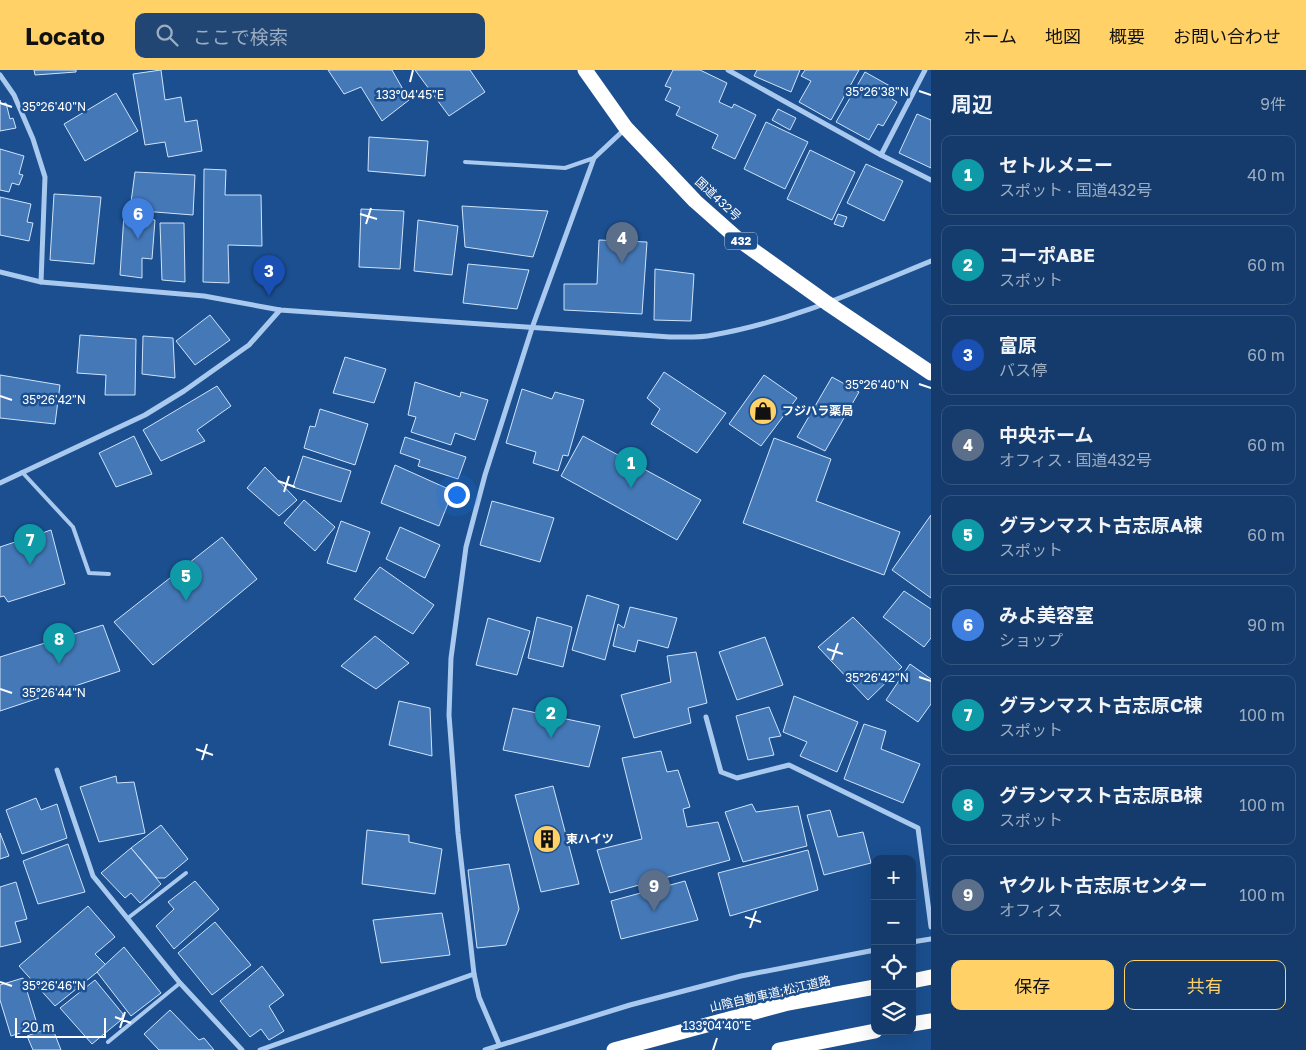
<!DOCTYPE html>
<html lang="ja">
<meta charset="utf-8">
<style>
body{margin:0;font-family:"Golos Text","Noto Sans JP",sans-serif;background:#214673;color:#f1f3f6}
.controls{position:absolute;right:15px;bottom:15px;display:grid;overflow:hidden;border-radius:10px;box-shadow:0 5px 20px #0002}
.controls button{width:45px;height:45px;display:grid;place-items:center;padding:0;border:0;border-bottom:1px solid #33557e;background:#143b6b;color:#f1f3f6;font:25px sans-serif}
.scale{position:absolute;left:15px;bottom:12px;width:91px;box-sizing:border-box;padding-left:5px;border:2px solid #fff;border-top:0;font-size:14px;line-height:18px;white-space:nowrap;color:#fff;-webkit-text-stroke:4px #1b4f8f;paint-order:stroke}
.you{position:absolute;left:456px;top:424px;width:18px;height:18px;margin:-12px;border:4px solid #fff;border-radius:50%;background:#1a73e8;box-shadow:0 0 0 8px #1a73e833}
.badge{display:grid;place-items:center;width:32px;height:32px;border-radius:50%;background:#ffd166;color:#fff;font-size:16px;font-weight:700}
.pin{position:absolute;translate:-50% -41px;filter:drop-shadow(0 1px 2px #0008)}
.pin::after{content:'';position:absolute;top:26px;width:18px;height:15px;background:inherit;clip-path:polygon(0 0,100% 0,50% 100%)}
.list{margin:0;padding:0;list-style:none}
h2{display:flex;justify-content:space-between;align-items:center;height:65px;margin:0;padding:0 20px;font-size:21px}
h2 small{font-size:16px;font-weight:400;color:#9dadc1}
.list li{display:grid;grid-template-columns:32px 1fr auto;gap:15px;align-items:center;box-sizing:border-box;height:80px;margin:0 10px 10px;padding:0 10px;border:1px solid #33557e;border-radius:10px}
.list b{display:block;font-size:19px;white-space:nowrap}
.list p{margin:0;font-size:16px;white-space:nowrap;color:#9dadc1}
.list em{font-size:16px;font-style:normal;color:#9dadc1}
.actions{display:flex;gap:10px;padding:15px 20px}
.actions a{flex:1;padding:11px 0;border:1px solid #ffd166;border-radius:10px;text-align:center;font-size:18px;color:#ffd166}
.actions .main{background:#ffd166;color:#111}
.icon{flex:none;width:28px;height:28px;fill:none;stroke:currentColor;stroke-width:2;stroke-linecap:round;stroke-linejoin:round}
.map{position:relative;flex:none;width:931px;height:980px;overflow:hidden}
header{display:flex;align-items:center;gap:30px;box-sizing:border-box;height:70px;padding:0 25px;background:#ffd166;color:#111}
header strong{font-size:24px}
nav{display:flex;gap:28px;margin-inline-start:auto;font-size:18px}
.search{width:350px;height:45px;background:#214673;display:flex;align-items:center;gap:12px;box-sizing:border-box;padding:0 18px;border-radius:10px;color:#9dadc1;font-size:19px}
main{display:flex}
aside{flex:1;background:#143b6b}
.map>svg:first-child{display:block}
.building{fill:#4478b7;stroke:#cfe3fa}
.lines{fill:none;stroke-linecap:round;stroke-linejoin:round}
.lane{stroke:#a9c9ee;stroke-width:4}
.street{stroke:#a9c9ee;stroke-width:5}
.highway{stroke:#fff;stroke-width:15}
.ticks{fill:none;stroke:#fff;stroke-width:2}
.labels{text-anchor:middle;stroke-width:5;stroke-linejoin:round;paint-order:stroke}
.shield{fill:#1b4f8f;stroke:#bbcadd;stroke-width:1}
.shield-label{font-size:11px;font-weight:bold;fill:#fff}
.street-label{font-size:12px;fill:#fff;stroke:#1b4f8f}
.poi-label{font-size:12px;font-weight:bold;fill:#fff;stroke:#1b4f8f;text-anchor:start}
.ticks-label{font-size:12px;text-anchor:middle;fill:#fff;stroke:#1b4f8f;stroke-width:5;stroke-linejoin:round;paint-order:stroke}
</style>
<header>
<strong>Locato</strong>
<div class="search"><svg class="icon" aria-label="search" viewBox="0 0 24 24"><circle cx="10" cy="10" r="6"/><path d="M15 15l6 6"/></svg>ここで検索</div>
<nav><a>ホーム</a><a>地図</a><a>概要</a><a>お問い合わせ</a></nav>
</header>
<main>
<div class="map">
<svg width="931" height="980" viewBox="0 0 931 980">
<rect width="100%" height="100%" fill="#1b4f8f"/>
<g class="building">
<polygon points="34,0 76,0 76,2 35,5"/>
<polygon points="161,0 165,30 181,27 185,52 197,50 202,81 168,87 165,72 145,75 133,4"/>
<polygon points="328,0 392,0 409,30 382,51 361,17 344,24"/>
<polygon points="415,0 470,0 485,22 449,46"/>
<polygon points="673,0 700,0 727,13 719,32 732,38 734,34 756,45 735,89 712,78 718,65 676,45 680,37 665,30 671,18 665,16"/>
<polygon points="757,0 800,0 791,22 754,6"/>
<polygon points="805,0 859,0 831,50 799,32 811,11 801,6"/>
<polygon points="865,2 897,20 892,29 897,32 883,56 878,54 869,70 836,52"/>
<polygon points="116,23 138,61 85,91 64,54"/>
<polygon points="0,30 1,34 6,33 10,49 13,48 16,58 0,61"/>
<polygon points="778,39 796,48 790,60 772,50"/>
<polygon points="917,44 931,50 931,98 899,83"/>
<polygon points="766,52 808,72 785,119 744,99"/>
<polygon points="369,67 428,71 425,106 368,101"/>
<polygon points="0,79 24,86 19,104 23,105 19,115 12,113 9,122 0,120"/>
<polygon points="810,80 855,102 832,150 787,129"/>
<polygon points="866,94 903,111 884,151 847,133"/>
<polygon points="204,99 226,100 225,125 261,125 262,176 228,175 229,213 203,212"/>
<polygon points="135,102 195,105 193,145 130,140"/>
<polygon points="54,124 101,127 94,194 50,190"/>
<polygon points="0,127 31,134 27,152 33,153 29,171 0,165"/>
<polygon points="462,136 548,141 533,187 465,177"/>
<polygon points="361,139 404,141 400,199 359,197"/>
<polygon points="838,144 847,147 843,157 834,154"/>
<polygon points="124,145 155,150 152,189 142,188 142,208 120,205"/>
<polygon points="418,150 458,156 452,205 414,201"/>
<polygon points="160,153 184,153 185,212 162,210"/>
<polygon points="599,170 647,172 642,244 564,240 564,214 597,214"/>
<polygon points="468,194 529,200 517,239 463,233"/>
<polygon points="655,199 694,204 691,251 654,250"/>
<polygon points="210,245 230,270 195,295 176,271"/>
<polygon points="80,265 136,269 135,325 105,325 106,305 77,303"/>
<polygon points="143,266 173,268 175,308 142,304"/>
<polygon points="345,287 386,299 374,333 333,323"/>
<polygon points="664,302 726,343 697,383 651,354 660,339 647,328"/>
<polygon points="0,305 60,315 55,354 0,348"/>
<polygon points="764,305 797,328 761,376 729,354"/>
<polygon points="832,307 859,322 825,381 797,367"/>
<polygon points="415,312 460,327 461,322 488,330 475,370 455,363 451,375 411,362 416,347 408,345"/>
<polygon points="217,316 231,336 197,360 205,371 161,391 143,360"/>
<polygon points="522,319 552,329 555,322 584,330 568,386 563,385 558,401 533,393 536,382 506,373"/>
<polygon points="320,339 368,354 355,395 304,378 310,356 315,357"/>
<polygon points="134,366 152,404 116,417 99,383"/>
<polygon points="583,366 701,430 677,470 561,406"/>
<polygon points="405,367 466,387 458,409 418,396 420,390 400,383"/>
<polygon points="774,368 831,389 816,431 900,462 884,505 743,453"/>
<polygon points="303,386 351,401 341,432 293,417"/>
<polygon points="395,395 453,421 439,456 381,433"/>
<polygon points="265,397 297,430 279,446 247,418"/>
<polygon points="304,430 335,457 315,481 284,453"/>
<polygon points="492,431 554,448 540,492 480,475"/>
<polygon points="931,445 931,528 892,500"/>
<polygon points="341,451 370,462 356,502 327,493"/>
<polygon points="400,457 440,475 425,508 386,489"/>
<polygon points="51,460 65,514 8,532 4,526 0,527 0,477"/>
<polygon points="222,467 257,509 153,595 114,552"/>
<polygon points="380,497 434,535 413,564 354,529"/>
<polygon points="904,521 931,539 931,568 924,577 883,547"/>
<polygon points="587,525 619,535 605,590 572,580"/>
<polygon points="630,537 677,548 668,578 638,570 635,582 613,576 618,554 624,558"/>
<polygon points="537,547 572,557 563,597 528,588"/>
<polygon points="853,547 902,597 868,630 818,577"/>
<polygon points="488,548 530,561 517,605 476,595"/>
<polygon points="103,555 120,601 0,641 0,587"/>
<polygon points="375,566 409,593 376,619 341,596"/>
<polygon points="765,567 783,615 737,630 719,582"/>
<polygon points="696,582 707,633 688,638 691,653 634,668 621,625 671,612 667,586"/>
<polygon points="910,594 931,609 931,634 918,652 886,630"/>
<polygon points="794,626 858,652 837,702 800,686 807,672 783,662"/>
<polygon points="399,631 430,638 432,686 389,675"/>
<polygon points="769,637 781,666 769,668 774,685 748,690 736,646"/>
<polygon points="513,638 600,656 589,697 503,680"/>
<polygon points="864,654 886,661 881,679 920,694 903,733 844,709"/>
<polygon points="661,681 667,702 678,700 690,737 683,739 687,757 718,752 730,790 610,823 597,780 642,769 622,688"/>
<polygon points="116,706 117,713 134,712 145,763 99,772 80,717"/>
<polygon points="553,716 579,814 541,822 515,725"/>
<polygon points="36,728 41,740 57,734 67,768 22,784 6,740"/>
<polygon points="752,734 756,742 798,736 807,776 743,792 725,742"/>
<polygon points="830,740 838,767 863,762 871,793 824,805 807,745"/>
<polygon points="161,755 188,789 165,808 157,808 131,778"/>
<polygon points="367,760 409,765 409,772 442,779 435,824 362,814"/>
<polygon points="0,763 9,786 0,789"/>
<polygon points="68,774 85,822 38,834 23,791"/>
<polygon points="131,778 161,814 140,833 131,823 125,828 101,803"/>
<polygon points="808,780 818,820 730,846 718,803"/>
<polygon points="509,794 519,839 506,875 477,878 468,800"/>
<polygon points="195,811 219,839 174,879 156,856 174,839 168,832"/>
<polygon points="685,811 698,850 621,869 611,831"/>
<polygon points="16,812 27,849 15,852 21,872 0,877 0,817"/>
<polygon points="88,836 115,867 95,884 106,895 55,936 19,896"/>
<polygon points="442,843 450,885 381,893 373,850"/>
<polygon points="215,852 251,895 212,925 178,883"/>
<polygon points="124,877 161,923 131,946 97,902"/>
<polygon points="262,896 284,925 269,936 284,961 269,970 261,959 250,967 220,931"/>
<polygon points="23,908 38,957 11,966 0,930 0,915"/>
<polygon points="95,910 123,944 121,950 92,974 60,938"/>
<polygon points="170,940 199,970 204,968 214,980 159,980 144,964"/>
<polygon points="52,957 61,980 33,980 27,966"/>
</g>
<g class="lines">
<g class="lane">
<polyline points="465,92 565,98 594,88"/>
<polyline points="22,402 73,457 89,503 109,504"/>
<polyline points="128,848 186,803"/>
<polyline points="108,972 180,913"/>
</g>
<g class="street">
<polyline points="728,0 881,85 931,110"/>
<polyline points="0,5 14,25 33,69 45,107 41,212"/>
<polyline points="881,85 925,0"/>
<path d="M0,202L41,212L204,226L280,240L670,267C684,267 699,268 713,265C789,252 860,220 931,191"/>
<polyline points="0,413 145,345 184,321 249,275 280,240"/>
<polyline points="706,647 721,702 737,708 789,695 918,758 931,857"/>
<polyline points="57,700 93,806 180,913 242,980"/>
<polyline points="912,872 931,869"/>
<polyline points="499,974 479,927 474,904 458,763 449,645 451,588 466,477 485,405 532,258 594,88 625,59"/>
<polyline points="260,980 474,904"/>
<polyline points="485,980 630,935 741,906 875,880"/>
</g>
<g class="highway">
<polyline points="585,0 626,58 695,131 739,170 827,233 931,303"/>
<polyline points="912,911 931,907"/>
<polyline points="912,954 931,951"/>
<polyline points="614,980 788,933 875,917"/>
<polyline points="779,980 875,961"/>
</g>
</g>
<path class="ticks" d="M410,12L413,0M919,21L931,25M0,33L12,37M360,144L377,149M366,154L371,138M919,314L931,318M0,326L12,330M278,411L295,417M284,422L289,406M827,579L843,584M832,590L838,573M919,607L931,611M0,619L12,623M196,679L213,685M202,690L207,674M745,847L761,852M750,858L756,841M0,912L12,916M115,947L131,953M120,958L125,942M713,980L717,968"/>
<defs>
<symbol id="shop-disc" viewBox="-11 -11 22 22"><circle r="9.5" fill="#ffd166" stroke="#1b4f8f"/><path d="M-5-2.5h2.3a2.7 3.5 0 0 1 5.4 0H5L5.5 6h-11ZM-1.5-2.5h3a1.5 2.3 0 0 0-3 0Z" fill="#111"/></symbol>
<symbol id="building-disc" viewBox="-11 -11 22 22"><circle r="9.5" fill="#ffd166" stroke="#1b4f8f"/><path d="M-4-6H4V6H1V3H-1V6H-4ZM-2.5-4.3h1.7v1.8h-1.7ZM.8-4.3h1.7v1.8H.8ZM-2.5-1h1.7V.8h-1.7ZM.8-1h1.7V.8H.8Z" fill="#111"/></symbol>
</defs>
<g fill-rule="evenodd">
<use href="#shop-disc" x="747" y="325" width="32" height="32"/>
<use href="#building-disc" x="531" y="753" width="32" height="32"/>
</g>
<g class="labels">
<rect class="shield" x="725" y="162.5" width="32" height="17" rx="4"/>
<g class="shield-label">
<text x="741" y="175">432</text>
</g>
<g class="street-label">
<text transform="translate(718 129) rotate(43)" y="4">国道432号</text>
<text transform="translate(770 924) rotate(-13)" y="4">山陰自動車道;松江道路</text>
</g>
<g class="poi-label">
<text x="782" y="345">フジハラ薬局</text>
<text x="566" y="773">東ハイツ</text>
</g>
</g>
<g class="ticks-label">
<text x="877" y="26">35°26'38"N</text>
<text x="410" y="29">133°04'45"E</text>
<text x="54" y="41">35°26'40"N</text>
<text x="877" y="319">35°26'40"N</text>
<text x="54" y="334">35°26'42"N</text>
<text x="877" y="612">35°26'42"N</text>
<text x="54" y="627">35°26'44"N</text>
<text x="54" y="920">35°26'46"N</text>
<text x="717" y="960">133°04'40"E</text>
</g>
</svg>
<div class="controls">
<button>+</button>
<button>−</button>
<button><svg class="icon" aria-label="locate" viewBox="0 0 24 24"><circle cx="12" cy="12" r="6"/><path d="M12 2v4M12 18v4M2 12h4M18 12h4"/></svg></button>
<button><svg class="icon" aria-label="layers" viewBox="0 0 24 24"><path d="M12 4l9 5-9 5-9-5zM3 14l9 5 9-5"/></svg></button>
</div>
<div class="scale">20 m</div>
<div class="you"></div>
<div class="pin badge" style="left:631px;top:418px;background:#0f9aa8">1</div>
<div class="pin badge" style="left:551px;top:668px;background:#0f9aa8">2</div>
<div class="pin badge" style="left:269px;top:226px;background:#1a4fb4">3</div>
<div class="pin badge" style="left:622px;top:193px;background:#5c6f8a">4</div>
<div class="pin badge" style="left:186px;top:531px;background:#0f9aa8">5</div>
<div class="pin badge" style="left:138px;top:169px;background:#3f7fe0">6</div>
<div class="pin badge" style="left:30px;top:495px;background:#0f9aa8">7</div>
<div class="pin badge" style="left:59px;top:594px;background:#0f9aa8">8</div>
<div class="pin badge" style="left:654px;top:841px;background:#5c6f8a">9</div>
</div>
<aside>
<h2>周辺<small>9件</small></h2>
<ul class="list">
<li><span class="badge" style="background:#0f9aa8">1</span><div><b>セトルメニー</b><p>スポット · 国道432号</p></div><em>40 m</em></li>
<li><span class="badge" style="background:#0f9aa8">2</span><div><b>コーポABE</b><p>スポット</p></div><em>60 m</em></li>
<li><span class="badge" style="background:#1a4fb4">3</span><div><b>富原</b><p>バス停</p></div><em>60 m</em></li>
<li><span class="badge" style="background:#5c6f8a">4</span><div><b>中央ホーム</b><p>オフィス · 国道432号</p></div><em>60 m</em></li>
<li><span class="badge" style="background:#0f9aa8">5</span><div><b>グランマスト古志原A棟</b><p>スポット</p></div><em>60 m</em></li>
<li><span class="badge" style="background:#3f7fe0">6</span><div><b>みよ美容室</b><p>ショップ</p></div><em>90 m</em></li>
<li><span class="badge" style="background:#0f9aa8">7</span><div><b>グランマスト古志原C棟</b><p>スポット</p></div><em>100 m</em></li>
<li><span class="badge" style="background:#0f9aa8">8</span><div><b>グランマスト古志原B棟</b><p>スポット</p></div><em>100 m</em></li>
<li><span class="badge" style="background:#5c6f8a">9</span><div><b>ヤクルト古志原センター</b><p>オフィス</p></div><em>100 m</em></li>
</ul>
<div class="actions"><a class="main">保存</a><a>共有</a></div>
</aside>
</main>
